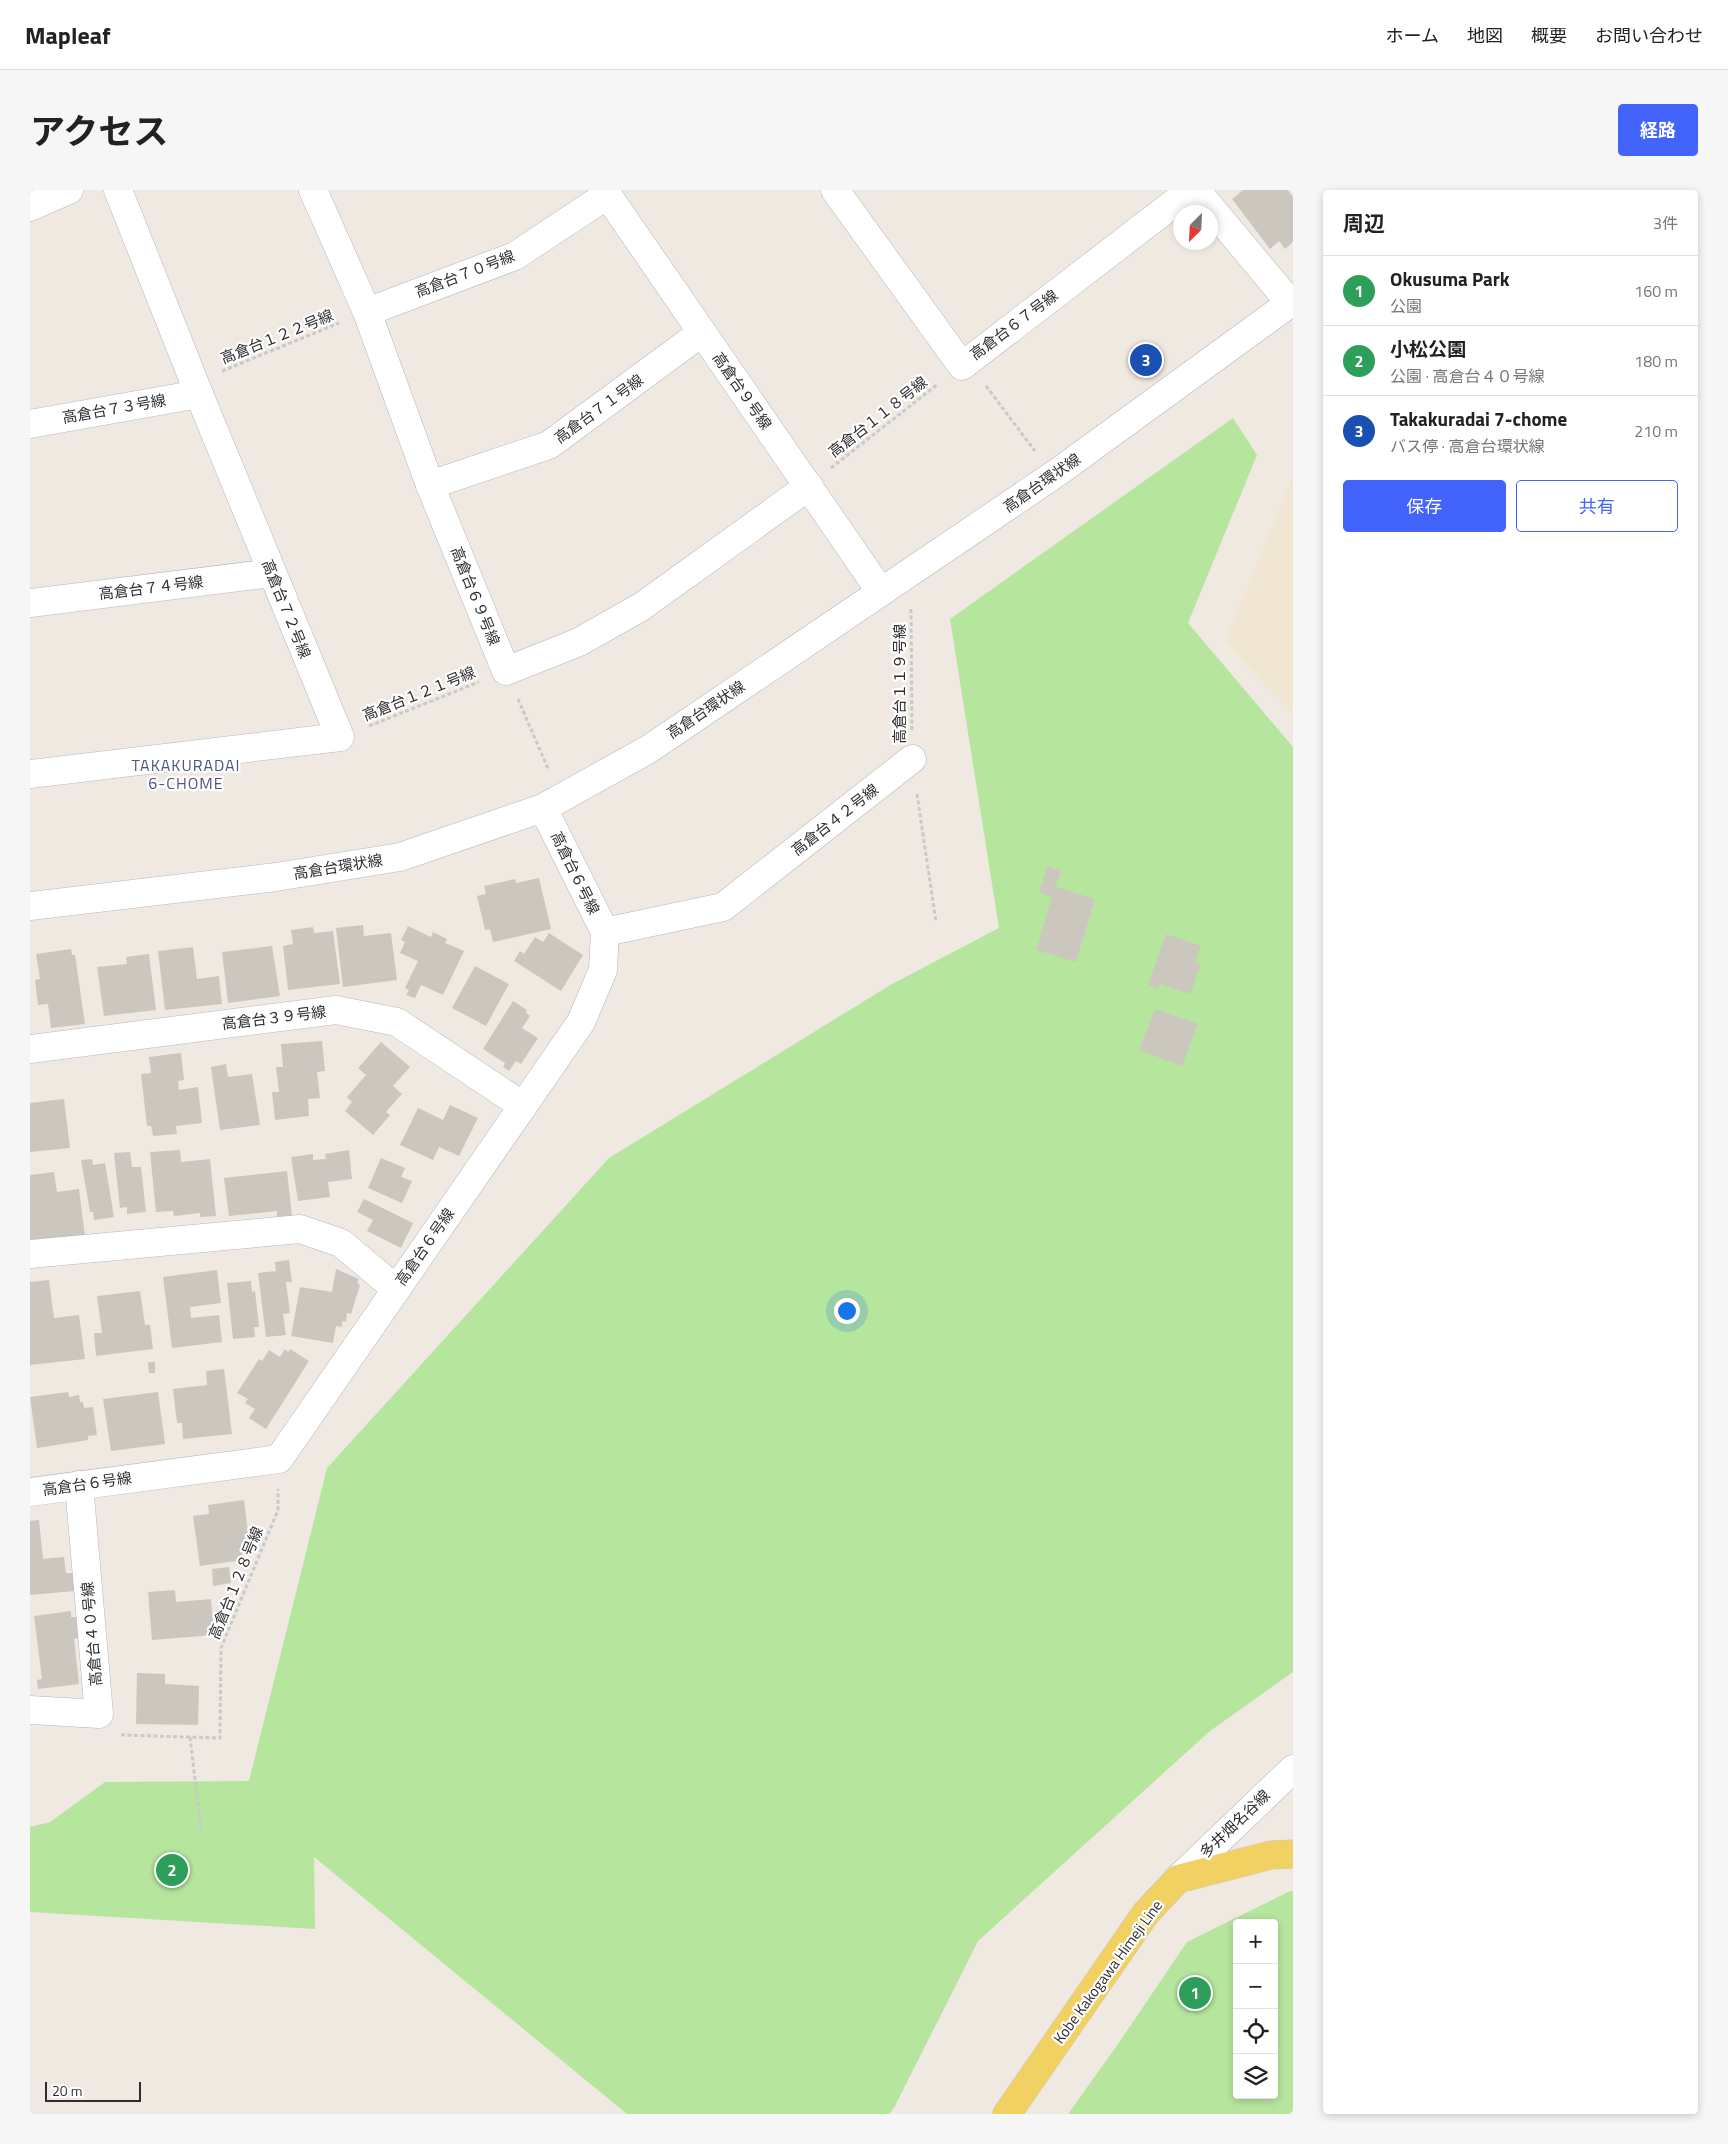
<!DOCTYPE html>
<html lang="ja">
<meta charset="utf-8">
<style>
body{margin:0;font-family:"Titillium Web","Noto Sans JP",sans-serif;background:#f6f6f6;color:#222}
.controls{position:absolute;right:15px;bottom:15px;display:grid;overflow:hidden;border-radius:5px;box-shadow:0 2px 8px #0003}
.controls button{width:45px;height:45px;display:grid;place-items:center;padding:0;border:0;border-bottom:1px solid #e0e0e0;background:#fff;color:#222;font:25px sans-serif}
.compass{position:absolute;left:1143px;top:15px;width:45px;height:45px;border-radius:50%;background:#fff;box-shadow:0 2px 8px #0003;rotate:204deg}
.scale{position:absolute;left:15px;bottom:12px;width:96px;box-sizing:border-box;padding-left:5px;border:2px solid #2e2e2e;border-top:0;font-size:14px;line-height:18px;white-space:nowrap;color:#2e2e2e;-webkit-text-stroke:4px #fff;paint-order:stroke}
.you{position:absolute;left:816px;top:1120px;width:18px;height:18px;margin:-12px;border:4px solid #fff;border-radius:50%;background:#1a73e8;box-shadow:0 0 0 8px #1a73e833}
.badge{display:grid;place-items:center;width:32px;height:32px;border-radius:50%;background:#4264fb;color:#fff;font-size:16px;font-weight:700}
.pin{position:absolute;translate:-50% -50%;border:2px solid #fff;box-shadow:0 1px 5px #0006}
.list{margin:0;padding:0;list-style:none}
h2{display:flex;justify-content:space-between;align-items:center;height:65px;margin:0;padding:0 20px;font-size:21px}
h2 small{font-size:16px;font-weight:400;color:#767676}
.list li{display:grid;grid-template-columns:32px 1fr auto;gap:15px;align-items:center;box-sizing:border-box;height:70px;padding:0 20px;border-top:1px solid #e0e0e0}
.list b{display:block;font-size:19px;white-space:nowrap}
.list p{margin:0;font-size:16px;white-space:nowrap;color:#767676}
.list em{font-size:16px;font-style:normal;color:#767676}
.actions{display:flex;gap:10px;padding:15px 20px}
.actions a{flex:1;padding:11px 0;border:1px solid #4264fb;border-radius:5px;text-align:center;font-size:18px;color:#4264fb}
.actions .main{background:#4264fb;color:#fff}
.icon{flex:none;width:28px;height:28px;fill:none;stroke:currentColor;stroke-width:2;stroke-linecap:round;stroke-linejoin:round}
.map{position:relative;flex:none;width:1263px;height:1924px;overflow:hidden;border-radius:5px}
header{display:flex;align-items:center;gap:30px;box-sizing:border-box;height:70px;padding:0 25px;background:#fff;border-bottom:1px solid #e0e0e0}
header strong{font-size:24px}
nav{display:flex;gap:28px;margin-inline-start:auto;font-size:18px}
.intro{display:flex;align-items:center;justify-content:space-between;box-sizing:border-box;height:120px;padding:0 30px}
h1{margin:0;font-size:35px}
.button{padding:12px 22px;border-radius:5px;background:#4264fb;color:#fff;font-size:18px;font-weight:700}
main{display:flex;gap:30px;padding:0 30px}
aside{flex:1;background:#fff;border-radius:5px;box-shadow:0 2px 8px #0003}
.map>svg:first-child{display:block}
.education{fill:#f0e6d1}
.green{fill:#b6e59e;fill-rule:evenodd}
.building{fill:#cbc7bf}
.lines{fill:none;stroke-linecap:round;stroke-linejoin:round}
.street-casing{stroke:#b4b7c1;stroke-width:29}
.secondary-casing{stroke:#b4b7c1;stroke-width:29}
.primary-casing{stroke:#c9c9c9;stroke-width:29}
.path{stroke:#c9c9c9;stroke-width:3;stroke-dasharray:4 2.5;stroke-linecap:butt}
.street{stroke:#fff;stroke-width:28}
.secondary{stroke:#fff;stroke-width:28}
.primary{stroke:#f2d163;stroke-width:28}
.labels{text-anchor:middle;stroke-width:4.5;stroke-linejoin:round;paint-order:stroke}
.street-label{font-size:15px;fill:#2e2e2e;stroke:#fff}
.neighbourhood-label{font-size:16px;letter-spacing:1px;fill:#4d5680;stroke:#fff}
</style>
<header>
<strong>Mapleaf</strong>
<nav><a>ホーム</a><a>地図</a><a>概要</a><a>お問い合わせ</a></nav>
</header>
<div class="intro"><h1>アクセス</h1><a class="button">経路</a></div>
<main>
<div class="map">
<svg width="1263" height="1924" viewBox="0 0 1263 1924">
<rect width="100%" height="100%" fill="#efe9e1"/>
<polygon class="education" points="1263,287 1263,524 1195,451"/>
<g class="green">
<polygon points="1203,228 1227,265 1158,433 1263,557 1263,1482 1180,1541 948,1751 864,1918 859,1924 597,1924 284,1667 285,1739 0,1722 0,1637 20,1632 75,1592 219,1591 297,1278 579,968 862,794 969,738 920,429"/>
<path d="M1260,1701H1263V1924H1038L1088,1854L1157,1752ZM1207,1733H1244V1905H1207Z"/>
</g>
<g class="building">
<polygon points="1213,0 1258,0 1263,7 1263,52 1255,59 1249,51 1240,59 1202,9"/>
<polygon points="1017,676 1031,680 1026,697 1065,709 1046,772 1006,760 1022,707 1009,703"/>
<polygon points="509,688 521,739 463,752 460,739 455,740 447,706 456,704 454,696 485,689 486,693"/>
<polygon points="333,735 334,746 361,743 367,790 313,797 306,738"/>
<polygon points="378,736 401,747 403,742 417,749 415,753 434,761 413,805 391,795 385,808 376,805 379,800 375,798 388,771 370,763 375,752 371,750"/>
<polygon points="283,737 284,743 303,741 310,794 258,800 253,756 263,754 261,740"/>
<polygon points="519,743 553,765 531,801 484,771 490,761 494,764 505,747 513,752"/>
<polygon points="1136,744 1171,756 1165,772 1171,774 1160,804 1130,794 1128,799 1118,795"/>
<polygon points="242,756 250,806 198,813 192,762"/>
<polygon points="163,757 167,789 189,786 192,814 135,820 128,761"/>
<polygon points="41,759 42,765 45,765 55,834 21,838 18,814 8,815 5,790 10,789 6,764"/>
<polygon points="119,764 126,820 74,826 67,777 97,774 96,767"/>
<polygon points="445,776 479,794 456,836 422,818"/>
<polygon points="483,811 497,820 496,823 500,826 492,838 508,848 491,874 486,871 479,881 473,877 475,873 453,859"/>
<polygon points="1125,819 1168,834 1152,876 1109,860"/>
<polygon points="292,851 295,881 287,882 290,908 278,909 279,926 245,930 242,902 249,902 246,877 253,877 251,854"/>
<polygon points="351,852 380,877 363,896 372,904 356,922 360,925 343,945 315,921 322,912 317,907 336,885 328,878"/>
<polygon points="151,863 154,890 148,891 149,900 168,897 172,933 146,936 147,944 123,946 121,936 117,936 111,884 121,883 119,867"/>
<polygon points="196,874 198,887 222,884 230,935 190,940 181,877"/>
<polygon points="34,909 40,958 0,962 0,913"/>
<polygon points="420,915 448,928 429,966 409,957 403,970 370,955 388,918 413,930"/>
<polygon points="150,960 151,972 180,969 186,1026 170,1027 170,1023 144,1026 143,1021 126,1022 120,962"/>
<polygon points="319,960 322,989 298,992 300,1007 268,1011 261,967 283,964 283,970 296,969 295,964"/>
<polygon points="100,962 102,977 111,977 116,1022 97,1024 97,1017 90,1018 84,963"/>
<polygon points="351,968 375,978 371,987 382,991 372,1013 338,998"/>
<polygon points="62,969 63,975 75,973 84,1027 64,1030 63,1022 60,1022 51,970"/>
<polygon points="257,981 262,1026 247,1027 247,1021 199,1026 194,988"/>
<polygon points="24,982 27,1002 49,999 55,1047 0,1053 0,985"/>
<polygon points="334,1009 383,1033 371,1058 337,1041 343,1030 327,1022"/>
<polygon points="259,1070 262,1092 256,1092 260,1123 253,1124 256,1145 236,1147 228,1083 246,1081 245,1072"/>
<polygon points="306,1079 329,1089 327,1093 330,1095 321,1124 317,1123 316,1132 312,1131 312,1137 306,1136 303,1153 261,1146 270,1097 302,1102"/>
<polygon points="187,1080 191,1113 160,1117 161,1128 189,1125 192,1152 142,1158 133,1087"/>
<polygon points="19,1090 24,1128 49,1125 55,1169 0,1175 0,1092"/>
<polygon points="221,1091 222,1102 225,1101 229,1137 224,1137 225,1147 203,1149 197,1093"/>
<polygon points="110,1101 115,1135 120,1135 123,1159 66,1166 64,1143 72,1143 67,1106"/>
<polygon points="255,1159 258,1162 260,1159 279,1171 236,1239 219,1228 225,1219 215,1213 218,1209 207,1203 229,1169 232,1171 239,1160 250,1167"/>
<polygon points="118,1172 125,1172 125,1183 119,1183"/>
<polygon points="194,1179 202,1244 153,1249 152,1233 147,1233 143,1199 177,1195 176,1181"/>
<polygon points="38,1202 39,1207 49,1205 50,1212 53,1212 54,1218 63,1217 67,1245 58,1246 58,1250 7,1258 0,1207"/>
<polygon points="128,1202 135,1254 81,1261 73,1209"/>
<polygon points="214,1310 219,1352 211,1353 213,1370 170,1376 163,1326 179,1324 178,1315"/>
<polygon points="9,1330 13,1369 34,1367 36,1383 43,1383 45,1401 0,1405 0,1331"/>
<polygon points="199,1377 201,1393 183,1396 182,1379"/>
<polygon points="145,1400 146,1412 181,1409 184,1445 122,1450 118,1402"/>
<polygon points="41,1421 41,1427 47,1427 49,1448 44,1449 49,1494 8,1499 7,1490 12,1489 4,1426"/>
<polygon points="107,1483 135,1484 135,1494 169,1496 168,1535 106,1534"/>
</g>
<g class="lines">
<defs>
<g id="street">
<polyline points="283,0 337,122 400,295 476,481 549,452 611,417 779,296"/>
<polyline points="574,0 851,402"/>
<polyline points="805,0 932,176 1161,0"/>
<polyline points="1166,0 1261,114"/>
<polyline points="0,17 39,0"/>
<polyline points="337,122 485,66 577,5"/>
<polyline points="0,234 169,204"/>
<polyline points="400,295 519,255 671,143"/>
<polyline points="0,413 242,383"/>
<polyline points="0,584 310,547 169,204 88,0"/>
<polyline points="575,742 693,717 882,569"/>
<polyline points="0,859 306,820 367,832 493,916"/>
<polyline points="0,1064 270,1039 311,1053 366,1099"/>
<polyline points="0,1302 249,1269 551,832 573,780 575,742 513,618"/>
<polyline points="0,1520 69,1524 49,1295"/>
</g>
<g id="secondary">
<polyline points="0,716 246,687 370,667 513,618 619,559 851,402 1028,282 1263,111"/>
<polyline points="1148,1689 1263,1579"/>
</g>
<polyline id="primary" points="977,1924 1116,1723 1148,1689 1241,1665 1263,1664"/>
</defs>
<use href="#street" class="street-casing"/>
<use href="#secondary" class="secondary-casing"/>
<use href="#primary" class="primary-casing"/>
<g class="path">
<polyline points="192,181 309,133"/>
<polyline points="956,196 1005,261"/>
<polyline points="801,278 908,194"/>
<polyline points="881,419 882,540"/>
<polyline points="488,509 519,581"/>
<polyline points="339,536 449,492"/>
<polyline points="887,604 906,732"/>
<polyline points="91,1545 190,1548 191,1458 248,1320 248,1299"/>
<polyline points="160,1547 171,1641"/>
</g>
<use href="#street" class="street"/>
<use href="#secondary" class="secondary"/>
<use href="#primary" class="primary"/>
</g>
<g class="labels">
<g class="street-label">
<text transform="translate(435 84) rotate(-21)" y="5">高倉台７０号線</text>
<text transform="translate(984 135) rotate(-37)" y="5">高倉台６７号線</text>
<text transform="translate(247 147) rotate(-22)" y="5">高倉台１２２号線</text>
<text transform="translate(712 201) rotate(55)" y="5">高倉台９号線</text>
<text transform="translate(84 219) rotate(-10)" y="5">高倉台７３号線</text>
<text transform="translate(569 219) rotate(-36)" y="5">高倉台７１号線</text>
<text transform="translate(848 227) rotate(-38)" y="5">高倉台１１８号線</text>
<text transform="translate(1012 293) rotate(-35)" y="5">高倉台環状線</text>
<text transform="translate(121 398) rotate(-7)" y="5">高倉台７４号線</text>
<text transform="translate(445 406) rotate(68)" y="5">高倉台６９号線</text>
<text transform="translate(256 419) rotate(68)" y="5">高倉台７２号線</text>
<text transform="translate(870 494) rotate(-90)" y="5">高倉台１１９号線</text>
<text transform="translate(389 504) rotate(-22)" y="5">高倉台１２１号線</text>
<text transform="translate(676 520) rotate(-34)" y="5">高倉台環状線</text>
<text transform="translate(805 630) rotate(-38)" y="5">高倉台４２号線</text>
<text transform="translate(308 677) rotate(-9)" y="5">高倉台環状線</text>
<text transform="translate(545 683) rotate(64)" y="5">高倉台６号線</text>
<text transform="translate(244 828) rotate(-7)" y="5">高倉台３９号線</text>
<text transform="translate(395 1057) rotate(-55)" y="5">高倉台６号線</text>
<text transform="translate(57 1294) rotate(-8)" y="5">高倉台６号線</text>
<text transform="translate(206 1393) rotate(-68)" y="5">高倉台１２８号線</text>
<text transform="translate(62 1444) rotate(-95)" y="5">高倉台４０号線</text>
<text transform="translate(1205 1634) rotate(-44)" y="5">多井畑名谷線</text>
<text transform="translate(1078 1782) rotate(-54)" y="5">Kobe Kakogawa Himeji Line</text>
</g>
<g class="neighbourhood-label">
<text x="156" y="581">TAKAKURADAI<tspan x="156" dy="18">6-CHOME</tspan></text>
</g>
</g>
</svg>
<div class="controls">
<button>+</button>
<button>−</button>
<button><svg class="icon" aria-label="locate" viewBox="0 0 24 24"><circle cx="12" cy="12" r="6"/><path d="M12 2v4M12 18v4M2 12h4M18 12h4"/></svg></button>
<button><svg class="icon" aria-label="layers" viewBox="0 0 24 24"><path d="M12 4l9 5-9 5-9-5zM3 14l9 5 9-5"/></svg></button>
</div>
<svg class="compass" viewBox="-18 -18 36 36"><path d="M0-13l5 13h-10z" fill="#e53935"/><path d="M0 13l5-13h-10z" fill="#767676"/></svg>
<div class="scale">20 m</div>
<div class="you"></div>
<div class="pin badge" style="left:1165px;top:1803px;background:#2e9e5b">1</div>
<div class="pin badge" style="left:142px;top:1680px;background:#2e9e5b">2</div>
<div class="pin badge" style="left:1116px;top:170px;background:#1a4fb4">3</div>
</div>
<aside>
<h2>周辺<small>3件</small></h2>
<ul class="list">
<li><span class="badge" style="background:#2e9e5b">1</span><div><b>Okusuma Park</b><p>公園</p></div><em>160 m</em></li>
<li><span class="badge" style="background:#2e9e5b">2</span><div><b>小松公園</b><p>公園 · 高倉台４０号線</p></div><em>180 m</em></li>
<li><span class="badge" style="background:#1a4fb4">3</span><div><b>Takakuradai 7-chome</b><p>バス停 · 高倉台環状線</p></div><em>210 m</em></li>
</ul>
<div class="actions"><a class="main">保存</a><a>共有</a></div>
</aside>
</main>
